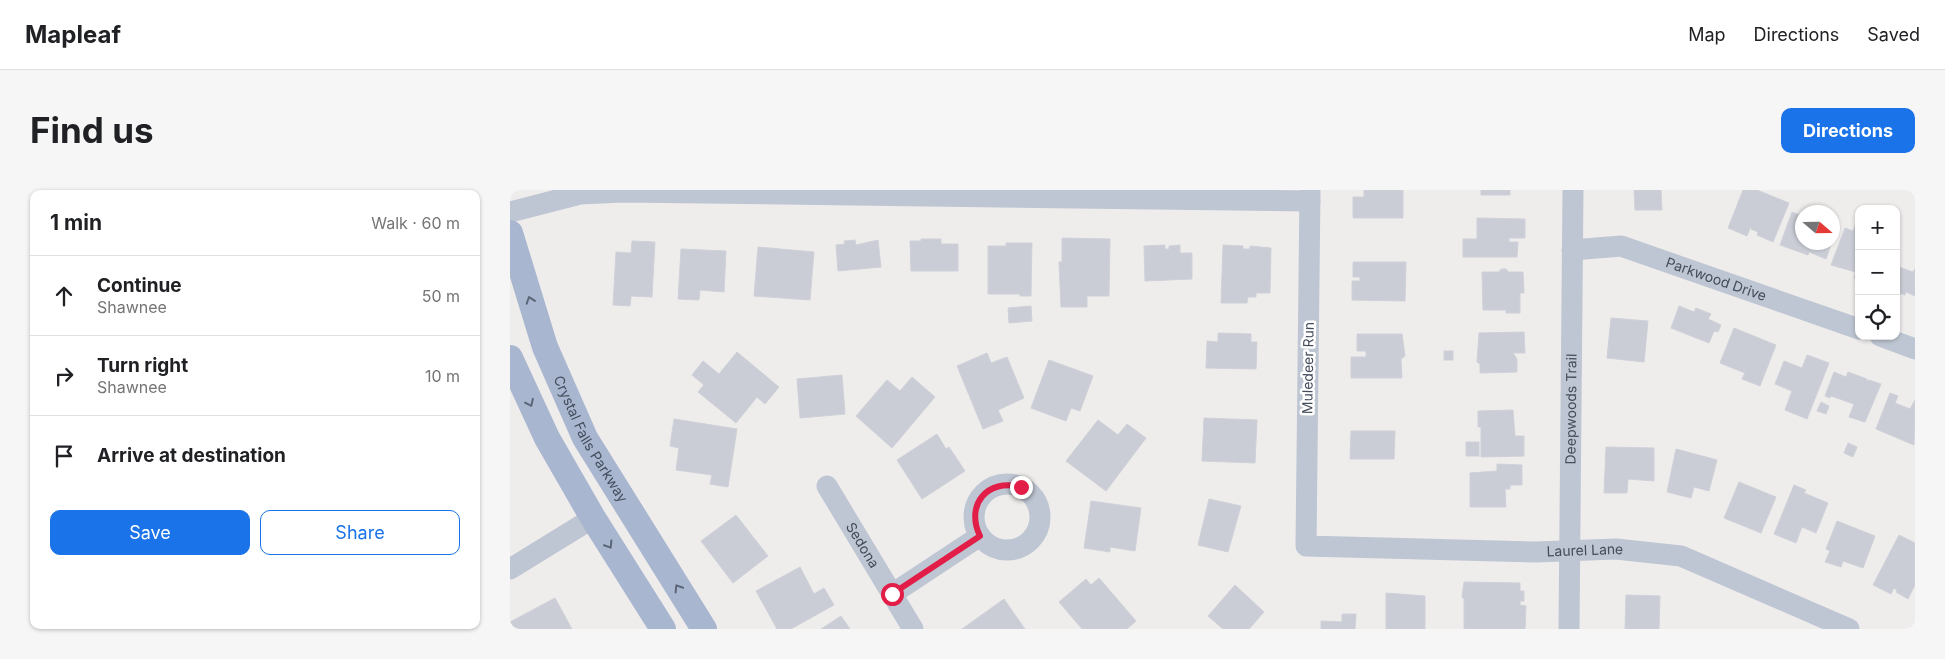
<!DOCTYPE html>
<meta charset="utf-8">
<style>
body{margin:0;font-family:Inter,sans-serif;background:#f6f6f6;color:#202124}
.controls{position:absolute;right:15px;top:15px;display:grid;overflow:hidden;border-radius:10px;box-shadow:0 1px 4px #0004}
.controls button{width:45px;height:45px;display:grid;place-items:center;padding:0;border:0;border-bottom:1px solid #e0e0e0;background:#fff;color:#202124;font:25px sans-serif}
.compass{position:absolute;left:1285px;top:15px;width:45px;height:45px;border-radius:50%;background:#fff;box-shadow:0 1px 4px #0004;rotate:110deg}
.stop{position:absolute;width:15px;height:15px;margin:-11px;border:4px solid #e11d48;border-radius:50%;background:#fff}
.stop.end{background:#e11d48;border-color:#fff;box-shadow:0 1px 5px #0008}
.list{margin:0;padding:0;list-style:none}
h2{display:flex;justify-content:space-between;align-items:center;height:65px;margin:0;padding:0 20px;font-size:21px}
h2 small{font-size:16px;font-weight:400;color:#757577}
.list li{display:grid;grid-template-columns:32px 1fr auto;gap:15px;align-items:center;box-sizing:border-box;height:80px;padding:0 20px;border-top:1px solid #e0e0e0}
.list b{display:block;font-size:19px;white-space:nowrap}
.list p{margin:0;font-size:16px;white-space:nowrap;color:#757577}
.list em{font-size:16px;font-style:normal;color:#757577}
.actions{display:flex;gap:10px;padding:15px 20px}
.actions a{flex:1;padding:11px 0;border:1px solid #1a73e8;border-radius:10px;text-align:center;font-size:18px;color:#1a73e8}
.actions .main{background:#1a73e8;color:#fff}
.icon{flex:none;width:28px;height:28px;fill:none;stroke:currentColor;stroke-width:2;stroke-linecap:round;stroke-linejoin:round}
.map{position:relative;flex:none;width:1405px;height:439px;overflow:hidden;border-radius:10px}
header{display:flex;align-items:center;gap:30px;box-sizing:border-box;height:70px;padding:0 25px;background:#fff;border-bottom:1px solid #e0e0e0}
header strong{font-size:24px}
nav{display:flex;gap:28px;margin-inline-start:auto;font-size:18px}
.intro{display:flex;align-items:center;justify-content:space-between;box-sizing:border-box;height:120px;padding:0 30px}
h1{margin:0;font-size:35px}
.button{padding:12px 22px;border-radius:10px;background:#1a73e8;color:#fff;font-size:18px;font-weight:700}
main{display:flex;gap:30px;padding:0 30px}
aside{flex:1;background:#fff;border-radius:10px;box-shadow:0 1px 4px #0004}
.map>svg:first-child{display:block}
.building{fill:#cacdd5;stroke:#cfd1d9}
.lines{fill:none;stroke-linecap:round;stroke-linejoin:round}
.minor{stroke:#bec6d3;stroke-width:21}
.major{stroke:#a8b6cf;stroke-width:26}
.oneway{stroke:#5c6678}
.route{stroke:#e11d48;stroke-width:6}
.labels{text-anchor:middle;stroke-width:5;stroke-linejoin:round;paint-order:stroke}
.street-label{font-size:14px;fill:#434c5b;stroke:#fff}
</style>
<header>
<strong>Mapleaf</strong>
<nav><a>Map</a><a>Directions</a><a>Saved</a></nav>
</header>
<div class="intro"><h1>Find us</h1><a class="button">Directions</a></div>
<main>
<aside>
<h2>1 min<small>Walk · 60 m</small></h2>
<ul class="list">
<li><svg class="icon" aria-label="ahead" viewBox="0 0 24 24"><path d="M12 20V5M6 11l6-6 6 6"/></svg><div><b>Continue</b><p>Shawnee</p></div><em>50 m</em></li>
<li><svg class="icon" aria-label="right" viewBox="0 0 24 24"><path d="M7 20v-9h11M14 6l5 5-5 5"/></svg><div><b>Turn right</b><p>Shawnee</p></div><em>10 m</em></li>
<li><svg class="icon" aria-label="arrive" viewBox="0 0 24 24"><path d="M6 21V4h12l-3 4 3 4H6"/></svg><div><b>Arrive at destination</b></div></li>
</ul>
<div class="actions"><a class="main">Save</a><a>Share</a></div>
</aside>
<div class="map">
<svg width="1405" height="439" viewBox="0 0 1405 439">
<rect width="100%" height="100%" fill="#efecec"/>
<g class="building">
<polygon points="854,0 893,0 893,28 843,28 843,7 854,7"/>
<rect x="971" y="0" width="29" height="5"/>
<polygon points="1124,0 1151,0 1152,20 1125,20"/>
<polygon points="1233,0 1247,0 1279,13 1263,52 1247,45 1248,42 1241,39 1241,36 1237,46 1218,38"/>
<polygon points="1282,22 1292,26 1292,52 1322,52 1316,69 1299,62 1298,65 1270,55"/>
<polygon points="967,28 1015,29 1015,48 999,48 999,52 1008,52 1007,67 953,67 953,49 967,49"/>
<polygon points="1347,31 1349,31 1349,89 1344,88 1346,82 1321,75 1335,38 1343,41"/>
<polygon points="552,48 600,49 599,106 577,106 577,117 551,117 549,72 552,72"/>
<polygon points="411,49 431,49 431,54 448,54 448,81 401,81 400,51 411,51"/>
<polygon points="345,50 346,55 368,50 371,77 328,81 326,55 335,54 334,51"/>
<polygon points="122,51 145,52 142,107 121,106 120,116 103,115 106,62 121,63"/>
<polygon points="496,53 522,53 521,106 510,106 510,104 478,104 478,56 496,56"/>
<polygon points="655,55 655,59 659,59 659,56 670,55 670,63 682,63 682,89 635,91 634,56"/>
<polygon points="713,55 733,56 733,59 740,59 740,56 761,58 760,103 746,103 746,107 738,107 737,113 711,113"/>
<polygon points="248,57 304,62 300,110 244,106"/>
<polygon points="171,59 216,61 214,102 190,100 189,110 168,109"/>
<polygon points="843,72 896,72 895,111 842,110 842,91 850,91 850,87 843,87"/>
<polygon points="1386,76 1403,82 1405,79 1405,106 1396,102 1395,105 1389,103 1386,106"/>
<polygon points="991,79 996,79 998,82 1013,82 1014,103 1010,103 1010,123 996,123 996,120 973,120 972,82 989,82"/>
<polygon points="521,116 522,131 499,133 498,118"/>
<polygon points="1169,116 1184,122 1186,118 1201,124 1198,129 1211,135 1208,142 1204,141 1199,153 1161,138"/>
<polygon points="1101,128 1138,131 1134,172 1097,168"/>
<polygon points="1224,138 1266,155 1250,196 1232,189 1235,183 1210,173"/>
<polygon points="1014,142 1015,163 1003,163 1007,169 1007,182 970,183 970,174 967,172 969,143"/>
<polygon points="708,143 741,144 741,152 747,152 746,179 696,178 697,151 708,152"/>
<polygon points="847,144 892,144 895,166 891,169 892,188 841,188 841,167 856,167 856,161 847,161"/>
<rect x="934" y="161" width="9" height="9"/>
<polygon points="227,162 269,197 255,214 247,207 226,233 188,202 194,195 182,185 193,171 209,184"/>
<polygon points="477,163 481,173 497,167 514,208 488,220 493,231 473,239 447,176"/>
<polygon points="1297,165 1319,173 1297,229 1275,220 1282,201 1265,194 1274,171 1292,178"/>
<polygon points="539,170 583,186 570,221 561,218 556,231 521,218"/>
<polygon points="1324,182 1336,187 1338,182 1357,189 1356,191 1359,190 1371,194 1355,232 1339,227 1344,214 1321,206 1320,208 1315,206"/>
<polygon points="332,185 335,224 290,228 287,189"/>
<polygon points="402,187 425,207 382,258 346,226 377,190 390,201"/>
<polygon points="1380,203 1388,206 1385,213 1400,219 1405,210 1404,255 1366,239"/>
<polygon points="1311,212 1319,216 1316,224 1307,221"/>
<polygon points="1003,220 1005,246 1014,246 1014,266 971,267 971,237 968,237 968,221"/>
<polygon points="694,228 747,230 745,273 692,271"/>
<polygon points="164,229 227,239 218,297 200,294 202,285 166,280 169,258 160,256"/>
<polygon points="588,230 608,245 617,234 636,248 596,301 556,271"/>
<polygon points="841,241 885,241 884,269 840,269"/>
<polygon points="427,244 436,259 439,257 455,281 412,309 387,270"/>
<rect x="956" y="252" width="13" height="14"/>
<polygon points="1338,253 1347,257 1343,267 1334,263"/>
<polygon points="1096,257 1144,258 1144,291 1118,289 1117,303 1094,303"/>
<polygon points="1166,259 1207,270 1199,301 1184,297 1181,308 1157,302"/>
<polygon points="987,274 1012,275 1012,295 1000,295 1000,299 995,299 996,317 960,317 960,283 987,281"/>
<polygon points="1229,292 1266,307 1251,343 1214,328"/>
<polygon points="1284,295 1296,300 1294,303 1318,313 1306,343 1292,337 1286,353 1264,344"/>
<polygon points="699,309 731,316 718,362 688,355"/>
<polygon points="581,311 631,318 625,361 600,357 600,362 574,358"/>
<polygon points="226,325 258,366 223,393 191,351"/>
<polygon points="1327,331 1365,346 1353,378 1333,371 1331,377 1315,372 1320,361 1316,359"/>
<polygon points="1389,345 1405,353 1405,395 1398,409 1386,402 1387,400 1384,398 1381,404 1363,395"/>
<polygon points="290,377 304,404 314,398 324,415 281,439 267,439 246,401"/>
<polygon points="589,388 626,431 617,439 572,439 549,412 576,389 581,395"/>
<polygon points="954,392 1010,393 1010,401 1014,401 1014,411 1010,411 1010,415 1016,416 1015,439 954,439 954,409 952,407"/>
<polygon points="725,395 754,422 739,439 713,439 698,426"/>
<polygon points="876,403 915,406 915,439 876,439"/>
<polygon points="1116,405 1150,406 1149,439 1115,439"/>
<polygon points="45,408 62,439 3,439 0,432"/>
<polygon points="494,409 515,439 452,439"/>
<polygon points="832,424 846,424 845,439 811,439 811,431 832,432"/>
<polygon points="331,426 340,439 311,439"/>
</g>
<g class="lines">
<g class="minor">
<path id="s1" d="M800,0L796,356L1026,362L1106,359L1171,366L1339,439"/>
<polyline points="0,22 70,4 113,2 800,11"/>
<path id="s2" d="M1062,60L1111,56L1349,139"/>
<polyline points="1370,146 1405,159"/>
<circle cx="497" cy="327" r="33"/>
<path id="s3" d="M317,296L403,439"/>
<polyline points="0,379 83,328"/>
<polyline points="382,404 470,346"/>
<path id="s4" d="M1059,439L1063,0"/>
</g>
<g class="major">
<path id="s5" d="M0,43L35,157L75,248L194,439"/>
<polyline points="0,168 37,248 83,328 153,439"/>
</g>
</g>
<defs><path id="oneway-chevron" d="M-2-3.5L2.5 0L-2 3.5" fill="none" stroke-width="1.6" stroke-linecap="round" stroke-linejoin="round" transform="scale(1.25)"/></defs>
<g class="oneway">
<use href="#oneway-chevron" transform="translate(20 110) rotate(-109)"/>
<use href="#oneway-chevron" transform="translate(20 213) rotate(64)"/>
<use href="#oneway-chevron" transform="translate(99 355) rotate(58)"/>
<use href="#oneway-chevron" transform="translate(168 398) rotate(-122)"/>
</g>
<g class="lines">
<path class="route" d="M382,404L470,346C455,315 477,288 511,297"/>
</g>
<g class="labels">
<g class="street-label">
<text dy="5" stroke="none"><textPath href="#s2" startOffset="150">Parkwood Drive</textPath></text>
<text transform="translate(798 178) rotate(-89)" y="5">Muledeer Run</text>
<text dy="5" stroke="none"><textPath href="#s4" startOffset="220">Deepwoods Trail</textPath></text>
<text dy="5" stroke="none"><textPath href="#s5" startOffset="222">Crystal Falls Parkway</textPath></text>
<text dy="5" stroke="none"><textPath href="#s3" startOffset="69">Sedona</textPath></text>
<text dy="5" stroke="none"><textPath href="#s1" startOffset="635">Laurel Lane</textPath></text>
</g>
</g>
</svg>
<div class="controls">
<button>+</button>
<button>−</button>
<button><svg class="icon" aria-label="locate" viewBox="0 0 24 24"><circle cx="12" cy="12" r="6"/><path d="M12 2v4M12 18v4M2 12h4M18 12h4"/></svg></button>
</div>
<svg class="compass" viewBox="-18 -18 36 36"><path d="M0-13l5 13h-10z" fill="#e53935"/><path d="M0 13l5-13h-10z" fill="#757577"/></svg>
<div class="stop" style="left:382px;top:404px"></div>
<div class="stop end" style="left:511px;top:297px"></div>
</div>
</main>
